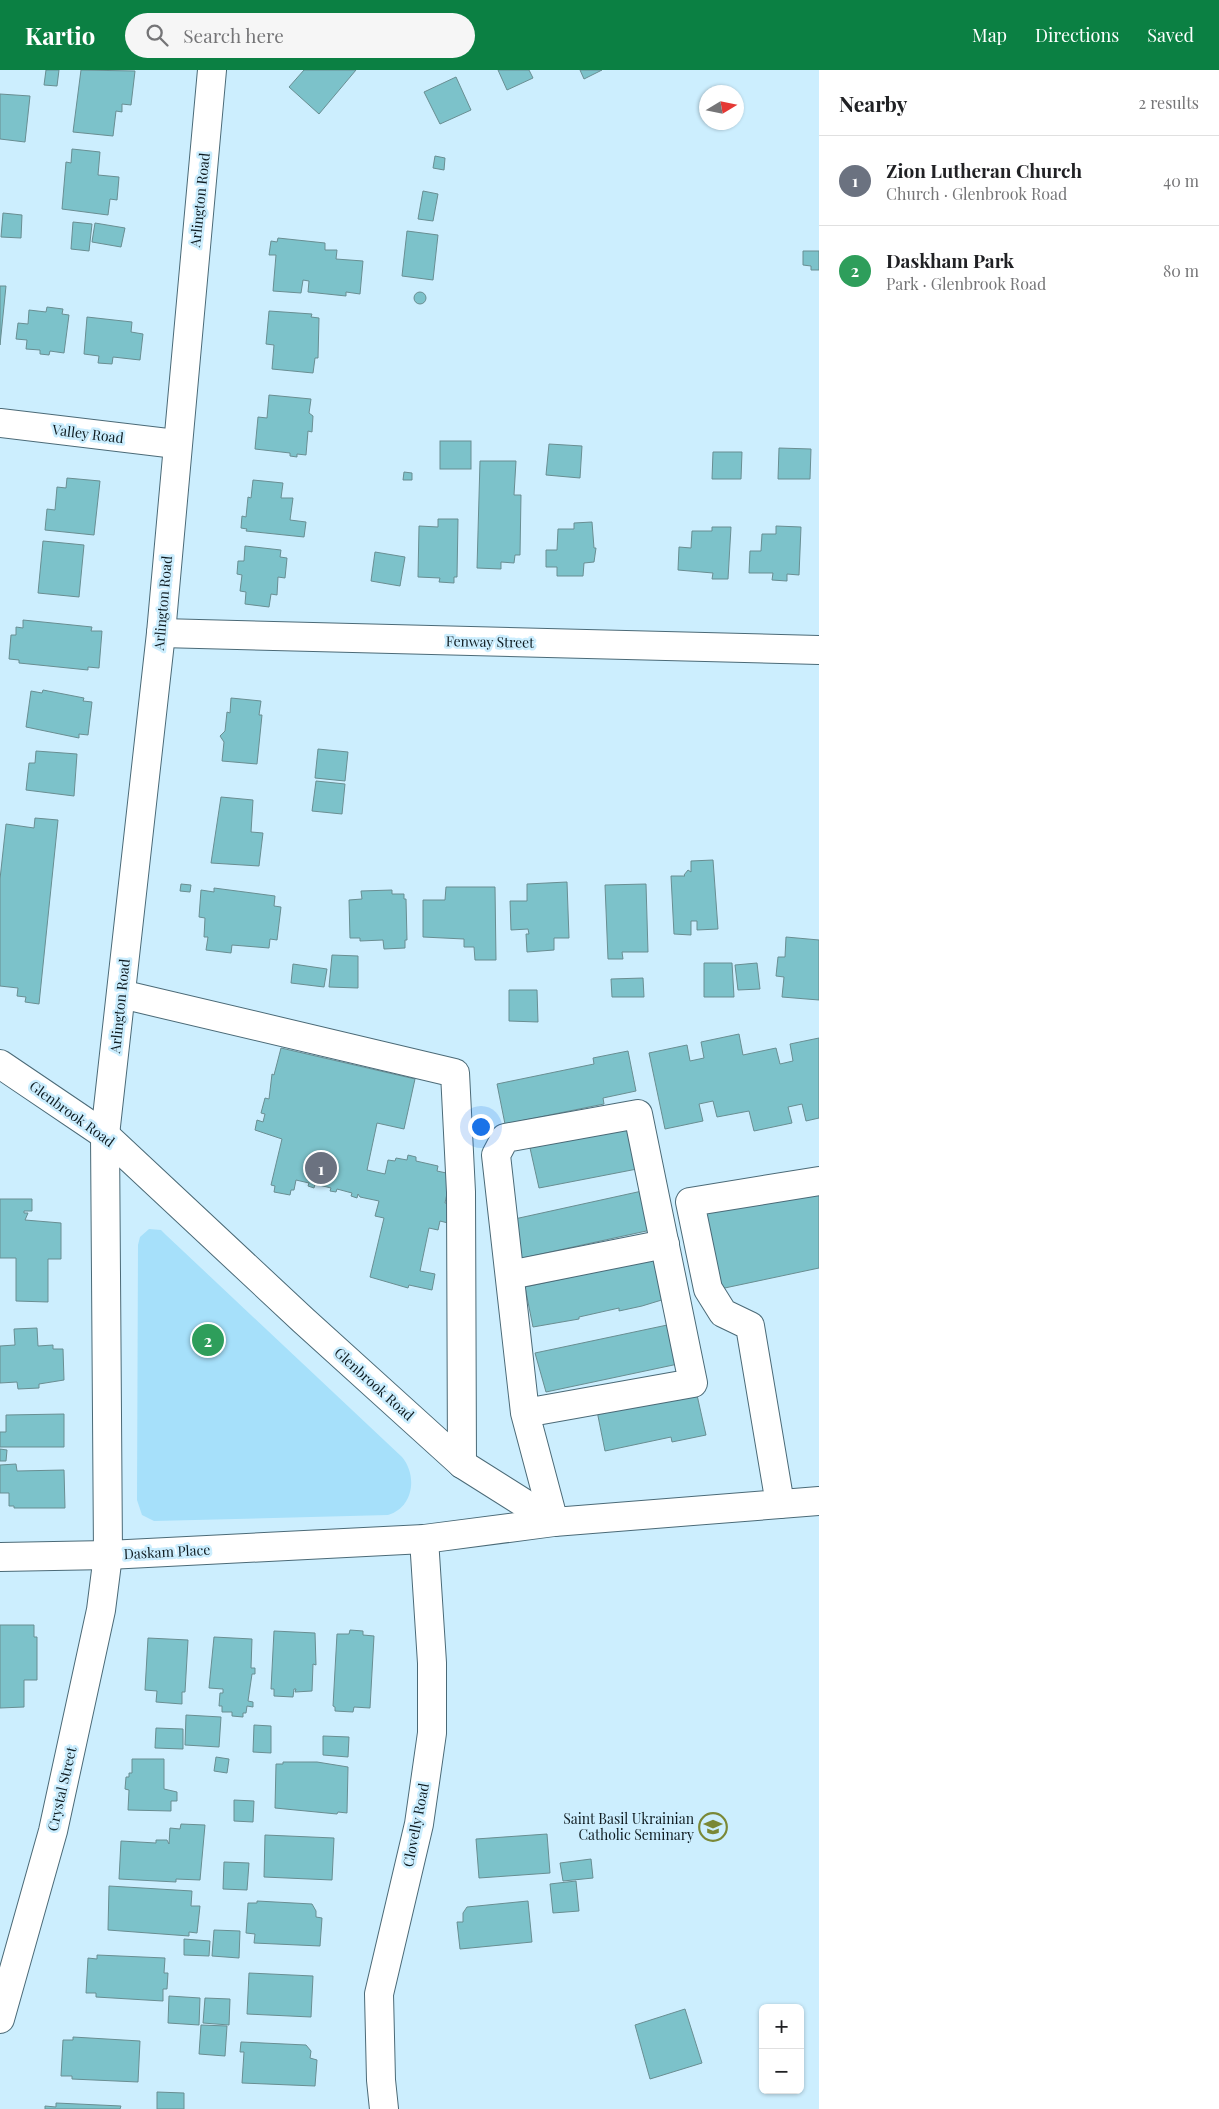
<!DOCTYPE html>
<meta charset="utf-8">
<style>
body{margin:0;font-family:"Playfair Display",serif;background:#f6f6f6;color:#202124}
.controls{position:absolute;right:15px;bottom:15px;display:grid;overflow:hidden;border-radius:8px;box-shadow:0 1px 4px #0004}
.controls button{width:45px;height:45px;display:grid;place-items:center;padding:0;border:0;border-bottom:1px solid #e0e0e0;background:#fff;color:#202124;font:25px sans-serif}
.compass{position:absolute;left:699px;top:15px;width:45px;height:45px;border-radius:50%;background:#fff;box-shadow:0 1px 4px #0004;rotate:80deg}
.you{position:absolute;left:480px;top:1056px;width:18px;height:18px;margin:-12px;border:4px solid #fff;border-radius:50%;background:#1a73e8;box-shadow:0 0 0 8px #1a73e833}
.badge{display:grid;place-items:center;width:32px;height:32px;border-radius:50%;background:#0b8043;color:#fff;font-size:16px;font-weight:700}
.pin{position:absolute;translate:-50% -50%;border:2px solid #fff;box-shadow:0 1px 5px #0006}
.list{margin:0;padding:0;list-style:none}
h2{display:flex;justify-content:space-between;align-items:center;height:65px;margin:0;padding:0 20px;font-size:21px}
h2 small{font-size:16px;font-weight:400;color:#757577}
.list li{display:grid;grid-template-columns:32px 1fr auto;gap:15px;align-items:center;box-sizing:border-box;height:90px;padding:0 20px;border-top:1px solid #e0e0e0}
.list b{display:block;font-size:19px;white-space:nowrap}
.list p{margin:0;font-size:16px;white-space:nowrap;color:#757577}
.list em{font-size:16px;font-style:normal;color:#757577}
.icon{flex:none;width:28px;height:28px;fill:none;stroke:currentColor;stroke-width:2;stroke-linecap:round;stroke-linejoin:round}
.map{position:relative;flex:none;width:819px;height:2039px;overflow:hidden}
header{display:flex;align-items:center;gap:30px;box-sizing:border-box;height:70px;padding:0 25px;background:#0b8043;color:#fff}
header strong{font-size:24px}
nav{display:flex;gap:28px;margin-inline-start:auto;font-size:18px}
.search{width:350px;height:45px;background:#f6f6f6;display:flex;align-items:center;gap:12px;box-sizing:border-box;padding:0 18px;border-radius:28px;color:#757577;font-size:19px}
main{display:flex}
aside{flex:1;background:#fff}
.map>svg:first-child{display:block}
.green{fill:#a6e0fa}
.building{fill:#7cc2ca;stroke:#698e92}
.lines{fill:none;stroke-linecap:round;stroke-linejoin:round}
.minor-casing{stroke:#4b6a77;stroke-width:30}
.major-casing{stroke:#4b6a77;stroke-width:30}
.minor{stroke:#fff;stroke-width:28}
.major{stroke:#fff;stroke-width:28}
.labels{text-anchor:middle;stroke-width:5;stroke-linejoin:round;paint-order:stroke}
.street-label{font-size:14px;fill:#0e1b20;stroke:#cceefe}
.poi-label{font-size:14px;fill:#0e1b20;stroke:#cceefe;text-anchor:end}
</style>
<header>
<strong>Kartio</strong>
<div class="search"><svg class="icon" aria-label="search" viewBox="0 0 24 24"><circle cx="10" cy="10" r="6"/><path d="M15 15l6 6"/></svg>Search here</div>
<nav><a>Map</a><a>Directions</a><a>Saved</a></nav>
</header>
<main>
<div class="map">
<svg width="819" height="2039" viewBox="0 0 819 2039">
<rect width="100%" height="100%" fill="#cceefe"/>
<path class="green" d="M149,1159L161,1160L166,1165L402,1387C418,1406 413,1438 388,1445L154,1451L142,1445L137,1430L138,1175L140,1167Z"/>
<g class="building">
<polygon points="46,0 59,0 57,16 44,15"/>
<polygon points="81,0 135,1 131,35 122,34 122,42 116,41 113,66 73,62"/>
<polygon points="304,0 303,0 356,0 319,44 289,17"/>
<polygon points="498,0 529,0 533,8 507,20"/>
<polygon points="580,0 602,0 584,9"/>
<polygon points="456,7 471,40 440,54 424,22"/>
<polygon points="0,24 30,26 25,72 0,69"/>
<polygon points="72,79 100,82 98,105 119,107 117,130 110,129 108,145 62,139 66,92 71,93"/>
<polygon points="435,86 445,88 444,100 433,98"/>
<polygon points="423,121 438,124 433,151 418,149"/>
<polygon points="3,143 22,145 21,168 1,167"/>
<polygon points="73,152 92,154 89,181 71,179"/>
<polygon points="95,153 125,158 121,177 92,172"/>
<polygon points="407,161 438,165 433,210 402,206"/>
<polygon points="278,168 325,173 325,180 337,180 336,189 363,191 360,224 346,222 346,226 308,222 309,211 303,210 301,223 273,221 276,185 269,185 271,171 277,172"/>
<polygon points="803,181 819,181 819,200 811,200 811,196 803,195"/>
<polygon points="0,216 6,216 0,275"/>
<circle cx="420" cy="228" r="6"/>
<polygon points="47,237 63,239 62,244 69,245 64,283 50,281 49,285 40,284 40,280 26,279 27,270 16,269 18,253 28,254 29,240 46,242"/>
<polygon points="269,241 312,244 311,247 319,248 318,288 315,288 313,303 272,299 274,275 266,274"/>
<polygon points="87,247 132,252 131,262 143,264 140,290 113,287 112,294 98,293 99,286 84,284"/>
<polygon points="269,325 311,329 309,343 313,346 312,362 308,361 306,385 297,384 297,387 290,386 290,383 255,379 258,347 267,348"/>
<rect x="440" y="371" width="31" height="28"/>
<polygon points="549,374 582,376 580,408 546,405"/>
<polygon points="779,378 811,379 810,409 778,409"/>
<polygon points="713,382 742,382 741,409 712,409"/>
<polygon points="480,391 516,391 514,425 521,425 520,485 515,485 514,493 501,492 501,499 477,498"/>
<polygon points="404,402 412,403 412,410 403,410"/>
<polygon points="67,408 100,411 94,465 45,460 47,439 55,440 57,417 66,418"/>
<polygon points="253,410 283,413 281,428 293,428 290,450 306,452 304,467 246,461 247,459 241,458 242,446 246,447 248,427 251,428"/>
<polygon points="438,449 458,449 457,507 454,507 454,513 439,512 440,508 418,507 419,456 438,457"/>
<polygon points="592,452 594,478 596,478 594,492 584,493 583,506 557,506 557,497 546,497 546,480 557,480 558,459 574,459 574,453"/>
<polygon points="776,456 801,457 799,505 787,504 787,511 772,510 773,503 749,503 750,481 761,481 762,464 776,464"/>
<polygon points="712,457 731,457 728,509 712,509 713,503 678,500 679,477 691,478 692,461 712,461"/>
<polygon points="43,471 84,475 79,527 38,523"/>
<polygon points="245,476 281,480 280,487 287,488 285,508 278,507 277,525 271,524 269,537 245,534 246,522 240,521 242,505 237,504 238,491 244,491"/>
<polygon points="375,482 405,487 400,516 371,511"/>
<polygon points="23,550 92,557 91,561 102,561 99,598 88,597 88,600 19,593 19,590 9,589 11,565 16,565 16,557 23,558"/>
<polygon points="43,620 84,628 83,631 92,632 88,665 79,664 79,668 26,657 31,621 42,623"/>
<polygon points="231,628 261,631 259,645 262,645 257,694 222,691 224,672 220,666 225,661 227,642 230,643"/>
<polygon points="318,679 348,682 345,711 315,708"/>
<polygon points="36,681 77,684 74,726 26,720 29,693 35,693"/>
<polygon points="316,711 345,714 342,744 312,741"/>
<polygon points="221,727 253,730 251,762 263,763 259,796 211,793"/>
<polygon points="35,748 58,750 39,934 25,932 26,927 17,926 18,918 0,916 0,809 6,754 34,758"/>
<polygon points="713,790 718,859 697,860 697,851 691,851 691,865 674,864 671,806 685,806 684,805 688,800 691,802 691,791"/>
<polygon points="567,812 569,868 554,868 554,880 527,882 526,864 529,864 528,859 511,860 510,831 527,831 527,814"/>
<polygon points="181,814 191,815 190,822 180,821"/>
<polygon points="646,814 648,882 622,882 623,889 608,889 605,815"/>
<polygon points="446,817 495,817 496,890 475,890 474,877 464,877 464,869 423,867 423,830 445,830"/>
<polygon points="214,818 275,826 274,836 281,837 277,870 270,869 269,878 232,875 231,883 206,880 208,867 204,867 205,848 199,847 201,820 214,822"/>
<polygon points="392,820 392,824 404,824 404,829 406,829 407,870 405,870 405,878 384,879 383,870 360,871 360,868 350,868 349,830 362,829 361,821"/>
<polygon points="786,867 819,870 819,930 782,927 784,907 776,906 778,887 785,887"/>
<polygon points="332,885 358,886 358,918 329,917"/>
<polygon points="704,893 732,893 734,927 704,927"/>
<polygon points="757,893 760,919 738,920 735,895"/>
<polygon points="293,894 327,899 324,917 291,913"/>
<polygon points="643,908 644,927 612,927 611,909"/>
<polygon points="509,920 537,920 538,952 509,951"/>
<polygon points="739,964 743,985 776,978 780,994 793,991 790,974 819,968 819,1048 806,1051 802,1034 788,1037 792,1053 754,1061 749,1041 717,1047 713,1031 699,1034 703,1051 665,1059 649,983 687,975 690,991 704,988 701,972"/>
<polygon points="281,978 415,1009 404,1059 377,1053 367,1100 385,1104 388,1090 395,1091 396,1088 407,1090 408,1085 416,1087 416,1091 438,1096 437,1101 451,1104 445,1133 452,1134 448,1153 440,1151 438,1160 429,1158 420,1201 435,1204 432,1220 409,1215 408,1218 370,1207 384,1148 375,1146 379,1131 360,1127 358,1124 357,1128 351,1126 352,1123 337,1119 336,1122 330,1121 331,1118 315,1114 314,1118 308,1116 309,1113 296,1110 294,1120 291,1120 290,1125 274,1122 275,1116 271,1115 282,1069 255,1060 257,1050 263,1052 265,1044 261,1043 265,1028 269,1029 272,1004 274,1005"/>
<polygon points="628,981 636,1021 603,1028 604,1034 505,1054 497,1014 594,994 593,988"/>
<polygon points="630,1056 637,1099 539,1118 530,1078"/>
<polygon points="819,1119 819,1198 720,1219 704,1143"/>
<polygon points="642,1121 651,1160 518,1189 510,1150"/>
<polygon points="0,1129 32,1129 32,1141 24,1141 24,1143 28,1143 25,1150 61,1153 61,1189 48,1189 48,1232 16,1231 16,1188 0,1188"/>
<polygon points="656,1189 665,1229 642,1236 619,1241 619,1238 579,1247 579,1249 533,1257 525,1217"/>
<polygon points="672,1254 678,1294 546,1322 535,1283"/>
<polygon points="37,1258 38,1276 53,1275 53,1279 63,1279 64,1310 39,1314 39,1318 18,1319 17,1312 0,1313 0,1276 15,1275 14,1259"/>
<polygon points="697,1325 706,1365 672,1372 671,1367 605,1381 597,1341 664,1327 665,1332"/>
<polygon points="64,1344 64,1377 0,1377 0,1362 6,1362 6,1345"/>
<polygon points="0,1379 7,1380 6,1391 0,1391"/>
<polygon points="16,1394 17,1401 64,1400 65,1438 14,1438 14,1436 9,1436 9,1423 0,1423 0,1395"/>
<polygon points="0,1555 34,1555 34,1567 37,1567 37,1610 24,1610 24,1637 0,1638"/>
<polygon points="350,1560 363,1561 363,1565 374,1566 370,1638 354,1637 353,1642 335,1641 335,1637 333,1636 337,1564 349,1564"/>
<polygon points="274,1561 315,1563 316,1595 313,1594 312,1621 295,1622 296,1619 294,1619 293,1627 274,1626 274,1619 271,1619"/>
<polygon points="214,1567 252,1569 251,1598 255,1598 255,1604 252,1604 248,1631 253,1632 253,1637 247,1636 246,1643 243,1643 243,1647 232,1646 232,1642 222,1642 222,1636 219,1636 220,1623 223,1623 223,1619 209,1618"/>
<polygon points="148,1568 188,1570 185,1622 182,1622 182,1634 156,1632 157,1621 145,1620"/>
<polygon points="186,1645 221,1647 219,1677 185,1675"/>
<polygon points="254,1655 271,1656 271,1683 253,1682"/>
<polygon points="156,1658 183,1659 183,1679 155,1678"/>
<polygon points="323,1666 349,1667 348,1687 323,1685"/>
<polygon points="216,1687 229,1689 227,1703 214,1701"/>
<polygon points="132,1689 164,1689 164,1719 177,1722 177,1731 171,1731 171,1741 128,1740 129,1720 125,1719 126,1707 129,1707 129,1703 132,1703"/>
<polygon points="283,1692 317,1692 348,1697 347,1743 338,1742 337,1744 275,1738 276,1694 283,1694"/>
<polygon points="234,1730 254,1731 253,1752 234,1751"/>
<polygon points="181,1754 205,1755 200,1810 176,1809 176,1812 119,1809 121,1771 156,1773 156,1770 167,1770 169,1774 170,1758 180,1759"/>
<polygon points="547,1764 550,1803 479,1808 476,1769"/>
<polygon points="265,1765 334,1768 332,1810 264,1807"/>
<polygon points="591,1789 593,1808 563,1811 560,1793"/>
<polygon points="224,1792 249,1793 247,1820 223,1819"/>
<polygon points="576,1811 579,1841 553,1843 550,1814"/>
<polygon points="109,1816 192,1821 191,1836 200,1836 197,1863 189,1862 189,1866 108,1860"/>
<polygon points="257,1831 312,1834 316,1841 316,1847 322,1848 320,1876 254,1873 255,1864 246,1863 248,1833 257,1833"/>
<polygon points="528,1831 532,1872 460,1879 457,1852 463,1852 463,1843 467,1837"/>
<polygon points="214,1860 240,1861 239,1888 212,1886"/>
<polygon points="184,1869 210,1871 209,1886 184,1885"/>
<polygon points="97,1885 165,1888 164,1903 168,1903 167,1919 163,1919 163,1931 96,1927 96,1923 86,1923 88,1888 97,1889"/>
<polygon points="249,1903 313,1906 311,1947 247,1944"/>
<polygon points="169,1926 200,1928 199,1955 168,1953"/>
<polygon points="205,1928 230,1929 229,1955 203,1953"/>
<polygon points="685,1939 702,1993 650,2009 635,1955"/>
<polygon points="201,1955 227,1956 225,1986 199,1984"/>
<polygon points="73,1967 140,1971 138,2012 72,2009 72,2006 61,2006 63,1970 73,1970"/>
<polygon points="241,1972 306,1975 311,1981 310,1988 317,1990 315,2016 242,2013 244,1982 240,1982"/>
<polygon points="157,2022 184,2023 184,2039 157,2039"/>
<polygon points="56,2033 121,2036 120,2039 45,2039 45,2036 56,2037"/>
</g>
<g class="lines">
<defs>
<g id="minor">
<polyline points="0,353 176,374"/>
<polyline points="161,563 819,580"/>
<polyline points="121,924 455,1003 461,1122 462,1394"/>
<polyline points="510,1205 665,1174"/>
<polyline points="780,1434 750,1256 723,1243 708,1219 690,1132 819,1111"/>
<polyline points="0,1487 108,1485 424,1469 554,1452 525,1343 496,1085 505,1068 638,1044 693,1313 525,1343"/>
<polyline points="0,1949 53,1761 101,1540 108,1485 105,1065 161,563 212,0"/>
<polyline points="384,2039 381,2010 379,1924 419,1754 432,1663 432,1593 424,1469"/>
</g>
<polyline id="major" points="0,994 105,1065 303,1250 462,1394 554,1452 819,1431"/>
</defs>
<use href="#minor" class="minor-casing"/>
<use href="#major" class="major-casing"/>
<use href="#minor" class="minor"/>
<use href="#major" class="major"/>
</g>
<defs>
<symbol id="university-ring" viewBox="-11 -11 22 22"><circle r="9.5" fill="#cceefe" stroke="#7a8836" stroke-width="1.5"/><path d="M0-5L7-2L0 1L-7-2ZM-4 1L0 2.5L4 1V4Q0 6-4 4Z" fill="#7a8836"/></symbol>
</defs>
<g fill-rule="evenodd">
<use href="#university-ring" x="697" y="1741" width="32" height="32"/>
</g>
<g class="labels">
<g class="street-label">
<text transform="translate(200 130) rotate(-84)" y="5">Arlington Road</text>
<text transform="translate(88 364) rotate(7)" y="5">Valley Road</text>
<text transform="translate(163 533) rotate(-85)" y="5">Arlington Road</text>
<text transform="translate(490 572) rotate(1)" y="5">Fenway Street</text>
<text transform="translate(120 936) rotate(-84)" y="5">Arlington Road</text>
<text transform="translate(72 1044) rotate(36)" y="5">Glenbrook Road</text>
<text transform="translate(374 1314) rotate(42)" y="5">Glenbrook Road</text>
<text transform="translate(167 1482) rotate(-3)" y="5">Daskam Place</text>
<text transform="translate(62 1719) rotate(-77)" y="5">Crystal Street</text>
<text transform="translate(416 1755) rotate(-79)" y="5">Clovelly Road</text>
</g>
<g class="poi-label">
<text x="694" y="1754">Saint Basil Ukrainian<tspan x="694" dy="16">Catholic Seminary</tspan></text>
</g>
</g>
</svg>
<div class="controls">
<button>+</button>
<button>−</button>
</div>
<svg class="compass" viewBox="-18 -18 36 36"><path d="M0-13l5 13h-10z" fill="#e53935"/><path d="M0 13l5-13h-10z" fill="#757577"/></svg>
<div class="you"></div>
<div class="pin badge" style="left:321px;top:1098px;background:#6b7280">1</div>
<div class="pin badge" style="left:208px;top:1270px;background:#2e9e5b">2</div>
</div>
<aside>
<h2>Nearby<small>2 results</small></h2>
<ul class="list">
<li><span class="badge" style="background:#6b7280">1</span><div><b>Zion Lutheran Church</b><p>Church · Glenbrook Road</p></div><em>40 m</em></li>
<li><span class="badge" style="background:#2e9e5b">2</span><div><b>Daskham Park</b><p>Park · Glenbrook Road</p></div><em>80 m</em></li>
</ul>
</aside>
</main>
